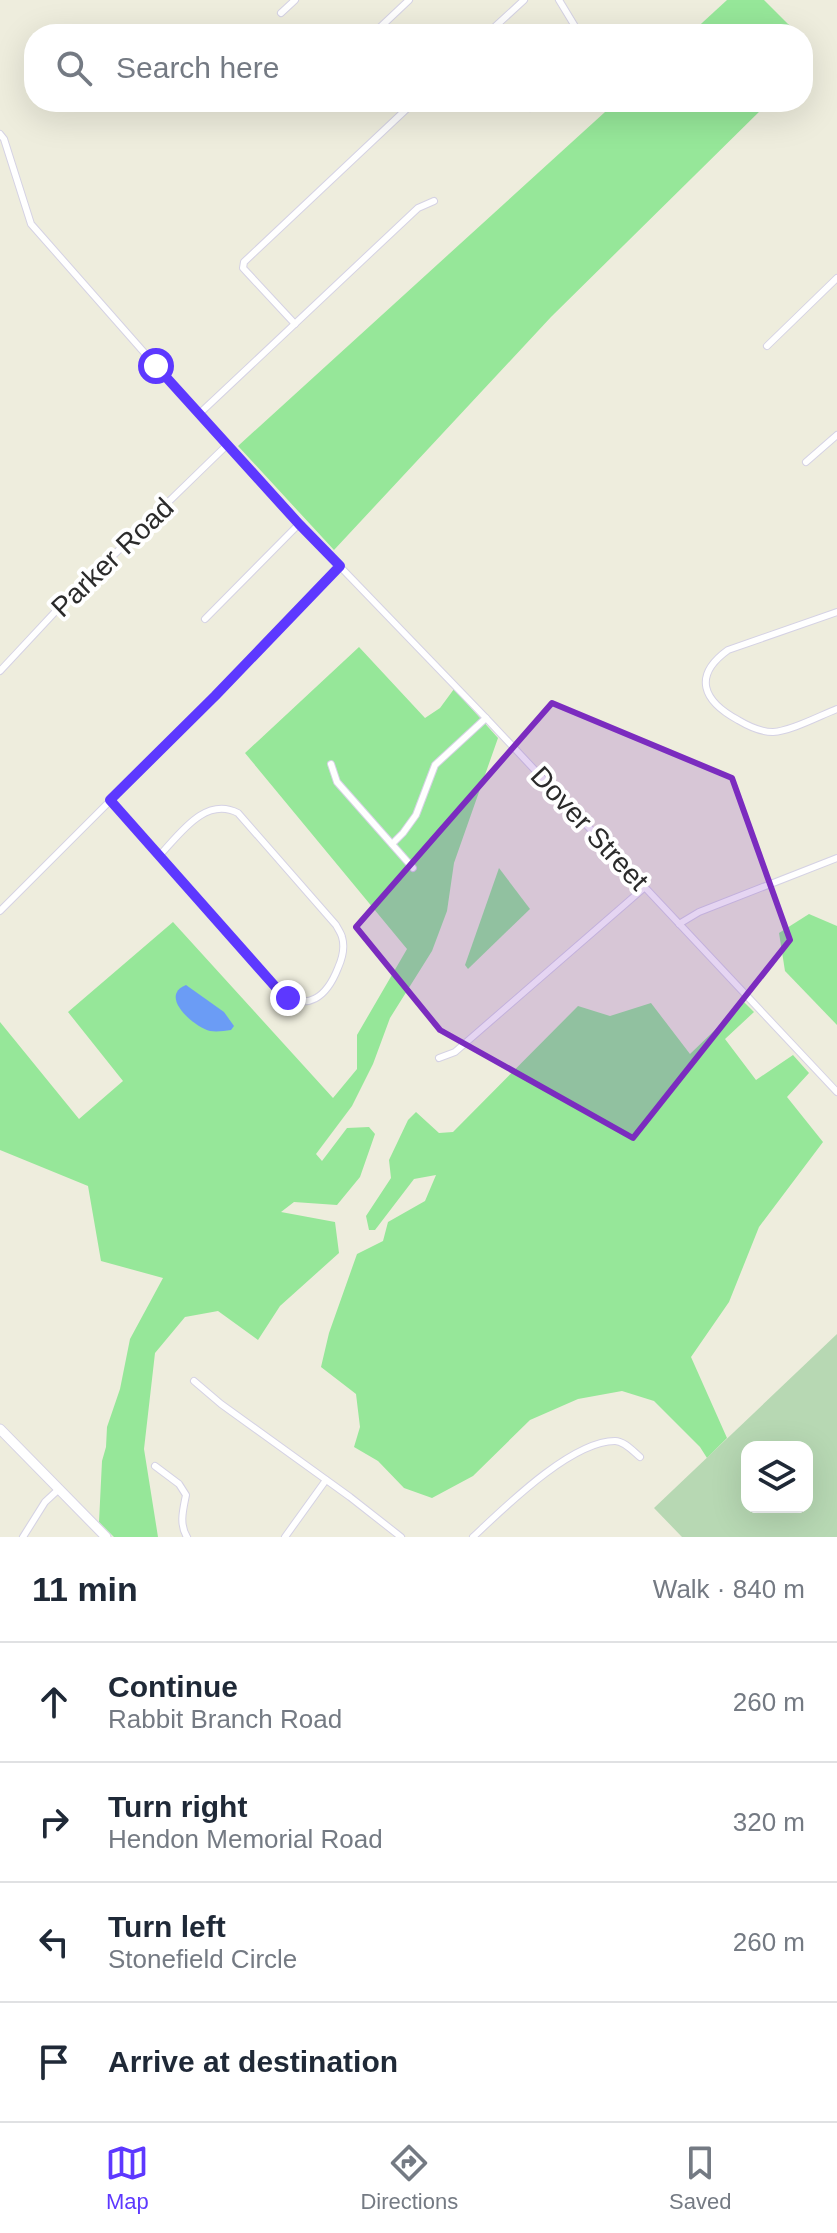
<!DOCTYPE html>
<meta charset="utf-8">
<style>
body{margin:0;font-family:Helvetica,sans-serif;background:#f6f6f7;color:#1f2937}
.controls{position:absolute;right:24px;bottom:24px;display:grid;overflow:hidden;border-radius:16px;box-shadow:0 8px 32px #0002}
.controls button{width:72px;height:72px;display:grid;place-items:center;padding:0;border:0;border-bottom:2px solid #e0e1e3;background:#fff;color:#1f2937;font:40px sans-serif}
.stop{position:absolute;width:24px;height:24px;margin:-18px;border:6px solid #5d38ff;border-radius:50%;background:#fff}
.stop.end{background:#5d38ff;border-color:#fff;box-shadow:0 2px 8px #0008}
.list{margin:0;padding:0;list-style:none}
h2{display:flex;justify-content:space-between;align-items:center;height:104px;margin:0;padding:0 32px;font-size:34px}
h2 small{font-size:26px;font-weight:400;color:#747a83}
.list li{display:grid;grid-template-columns:52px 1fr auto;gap:24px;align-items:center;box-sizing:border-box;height:120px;padding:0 32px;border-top:2px solid #e0e1e3}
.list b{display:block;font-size:30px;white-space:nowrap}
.list p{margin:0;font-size:26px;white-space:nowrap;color:#747a83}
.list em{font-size:26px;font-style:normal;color:#747a83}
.icon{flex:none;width:44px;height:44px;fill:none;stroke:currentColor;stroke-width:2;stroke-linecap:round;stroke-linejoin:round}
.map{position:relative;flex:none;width:837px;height:1537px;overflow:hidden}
.search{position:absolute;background:#fff;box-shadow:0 8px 32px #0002;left:24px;right:24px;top:24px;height:88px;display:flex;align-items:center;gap:20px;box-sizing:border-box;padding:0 28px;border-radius:32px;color:#747a83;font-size:30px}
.sheet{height:584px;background:#fff}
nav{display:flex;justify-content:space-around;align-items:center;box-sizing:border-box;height:112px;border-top:2px solid #e0e1e3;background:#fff;font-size:22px;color:#747a83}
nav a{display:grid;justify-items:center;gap:4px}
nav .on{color:#5d38ff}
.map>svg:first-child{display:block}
.green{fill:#96e799}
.cemetery{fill:#b7d8b3;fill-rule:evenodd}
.water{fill:#6b9cf5}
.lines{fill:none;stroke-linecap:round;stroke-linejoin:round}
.street-casing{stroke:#d5d2e4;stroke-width:8}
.secondary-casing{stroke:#d5d2e4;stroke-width:11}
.street{stroke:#fff;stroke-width:6}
.secondary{stroke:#fff;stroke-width:9}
.route{stroke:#5d38ff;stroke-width:10}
.marked{fill:#7b2cbf;fill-opacity:0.2;stroke:#7b2cbf;stroke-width:6;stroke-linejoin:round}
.labels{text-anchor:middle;stroke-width:8;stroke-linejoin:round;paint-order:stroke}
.street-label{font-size:28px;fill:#2b2b2b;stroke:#fff}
</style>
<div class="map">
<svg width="837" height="1537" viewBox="0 0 837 1537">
<rect width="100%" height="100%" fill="#eeeddd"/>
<g class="green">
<polygon points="727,0 764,0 798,34 690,34"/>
<polygon points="616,102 769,102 551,317 334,550 238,446"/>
<polygon points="359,647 425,718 440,708 454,689 498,738 454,863 447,911 432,951 390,1018 373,1064 352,1106 316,1154 322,1161 347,1128 369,1127 375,1134 360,1177 337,1205 294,1202 281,1212 335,1222 339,1253 280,1306 258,1340 218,1311 185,1317 155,1353 144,1449 158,1537 114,1537 99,1522 102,1461 106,1447 107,1427 120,1389 130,1339 163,1278 101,1261 88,1186 0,1150 0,1022 79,1119 123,1081 68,1012 173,922 333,1098 357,1069 357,1035 407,949 245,753"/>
<polygon points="499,868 530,909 468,969 465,965"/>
<polygon points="809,914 837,926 837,1025 785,971 779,933"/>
<polygon points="744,1002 754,1012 725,1039 756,1080 793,1055 809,1073 787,1097 823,1142 759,1227 729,1302 691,1357 727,1438 707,1458 700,1447 654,1401 622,1391 578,1399 530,1420 473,1476 432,1498 404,1488 378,1461 354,1447 360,1427 356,1394 321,1367 329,1333 357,1254 383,1241 388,1222 425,1201 436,1175 414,1179 375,1230 369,1230 366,1216 391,1178 389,1160 408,1120 416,1112 439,1133 453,1132 578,1006 610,1016 651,1003 690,1054"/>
</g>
<path class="cemetery" d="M837,1334V1537H682L654,1508ZM747,1447H807V1507H747Z"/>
<path class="water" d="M186,985L224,1012L234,1026L231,1030C224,1031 217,1032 210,1031C194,1027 158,996 186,985Z"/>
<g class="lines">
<defs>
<g id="street">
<polyline points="559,0 576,28 575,34"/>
<polyline points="281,13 295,0"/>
<polyline points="373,34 409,0"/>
<polyline points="487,34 524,0"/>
<polyline points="530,108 535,102"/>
<polyline points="0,134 4,139 31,224 156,366 299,524 486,718 837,1092"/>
<polyline points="295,324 243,268 244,262 414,102"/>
<polyline points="767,346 837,278"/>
<polyline points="199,414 418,208 434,201"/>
<polyline points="806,462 837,435"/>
<path d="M837,612L728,650C692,676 703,701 738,720C748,726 760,732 773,732C791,731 819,716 837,709"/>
<polyline points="205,619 299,524"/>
<polyline points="0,671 55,612 227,445"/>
<polyline points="331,764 337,782 413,868"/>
<path d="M110,800L280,992C308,1013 327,996 338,968C342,959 345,947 342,937C341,933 338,929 336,925L238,813C205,796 180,834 159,856"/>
<polyline points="392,844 403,833 416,815 435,765 486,718"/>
<polyline points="0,911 215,696 340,566"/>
<polyline points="679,924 699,912 837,858"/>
<polyline points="439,1058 455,1052 645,887"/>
<polyline points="194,1381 221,1404 350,1497 401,1537"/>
<path d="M155,1466L179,1484L186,1495C183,1510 179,1524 187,1537"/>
<polyline points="23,1537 45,1502 59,1489"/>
<polyline points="285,1537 326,1480"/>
<path d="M473,1537C504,1508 571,1441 615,1441C624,1441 633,1451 640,1457"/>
</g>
<polyline id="secondary" points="0,1429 106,1537"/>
</defs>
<use href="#street" class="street-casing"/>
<use href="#secondary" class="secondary-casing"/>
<use href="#street" class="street"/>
<use href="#secondary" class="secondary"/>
</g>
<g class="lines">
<polyline class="route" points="156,366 299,524 340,566 215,696 110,800 280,992 288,998"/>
</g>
<path class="marked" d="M552,703L732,778L790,940L633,1138L440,1030L356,927Z"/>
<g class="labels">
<g class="street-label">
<text transform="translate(112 557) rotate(-44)" y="10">Parker Road</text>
<text transform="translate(590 828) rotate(47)" y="10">Dover Street</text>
</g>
</g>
</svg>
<div class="controls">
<button><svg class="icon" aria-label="layers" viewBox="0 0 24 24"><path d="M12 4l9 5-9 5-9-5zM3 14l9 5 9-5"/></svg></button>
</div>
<div class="stop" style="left:156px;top:366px"></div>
<div class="stop end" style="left:288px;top:998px"></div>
<div class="search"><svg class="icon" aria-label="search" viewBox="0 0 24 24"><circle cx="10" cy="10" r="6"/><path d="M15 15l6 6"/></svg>Search here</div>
</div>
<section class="sheet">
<h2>11 min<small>Walk · 840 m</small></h2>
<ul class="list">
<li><svg class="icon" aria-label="ahead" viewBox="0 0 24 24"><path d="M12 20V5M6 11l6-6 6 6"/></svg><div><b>Continue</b><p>Rabbit Branch Road</p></div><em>260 m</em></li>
<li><svg class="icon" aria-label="right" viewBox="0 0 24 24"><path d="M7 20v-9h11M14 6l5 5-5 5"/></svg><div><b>Turn right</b><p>Hendon Memorial Road</p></div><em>320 m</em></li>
<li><svg class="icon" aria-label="left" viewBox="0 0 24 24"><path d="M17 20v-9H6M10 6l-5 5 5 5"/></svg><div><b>Turn left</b><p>Stonefield Circle</p></div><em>260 m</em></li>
<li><svg class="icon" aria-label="arrive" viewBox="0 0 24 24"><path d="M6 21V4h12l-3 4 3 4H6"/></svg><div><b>Arrive at destination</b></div></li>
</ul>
</section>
<nav>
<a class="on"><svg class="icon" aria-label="map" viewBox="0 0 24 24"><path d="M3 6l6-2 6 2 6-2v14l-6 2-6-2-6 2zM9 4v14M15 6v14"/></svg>Map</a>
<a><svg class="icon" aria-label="directions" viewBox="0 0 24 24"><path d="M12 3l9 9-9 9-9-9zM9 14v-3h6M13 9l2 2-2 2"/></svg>Directions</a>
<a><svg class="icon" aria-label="saved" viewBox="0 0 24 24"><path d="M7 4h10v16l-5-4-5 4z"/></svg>Saved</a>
</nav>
